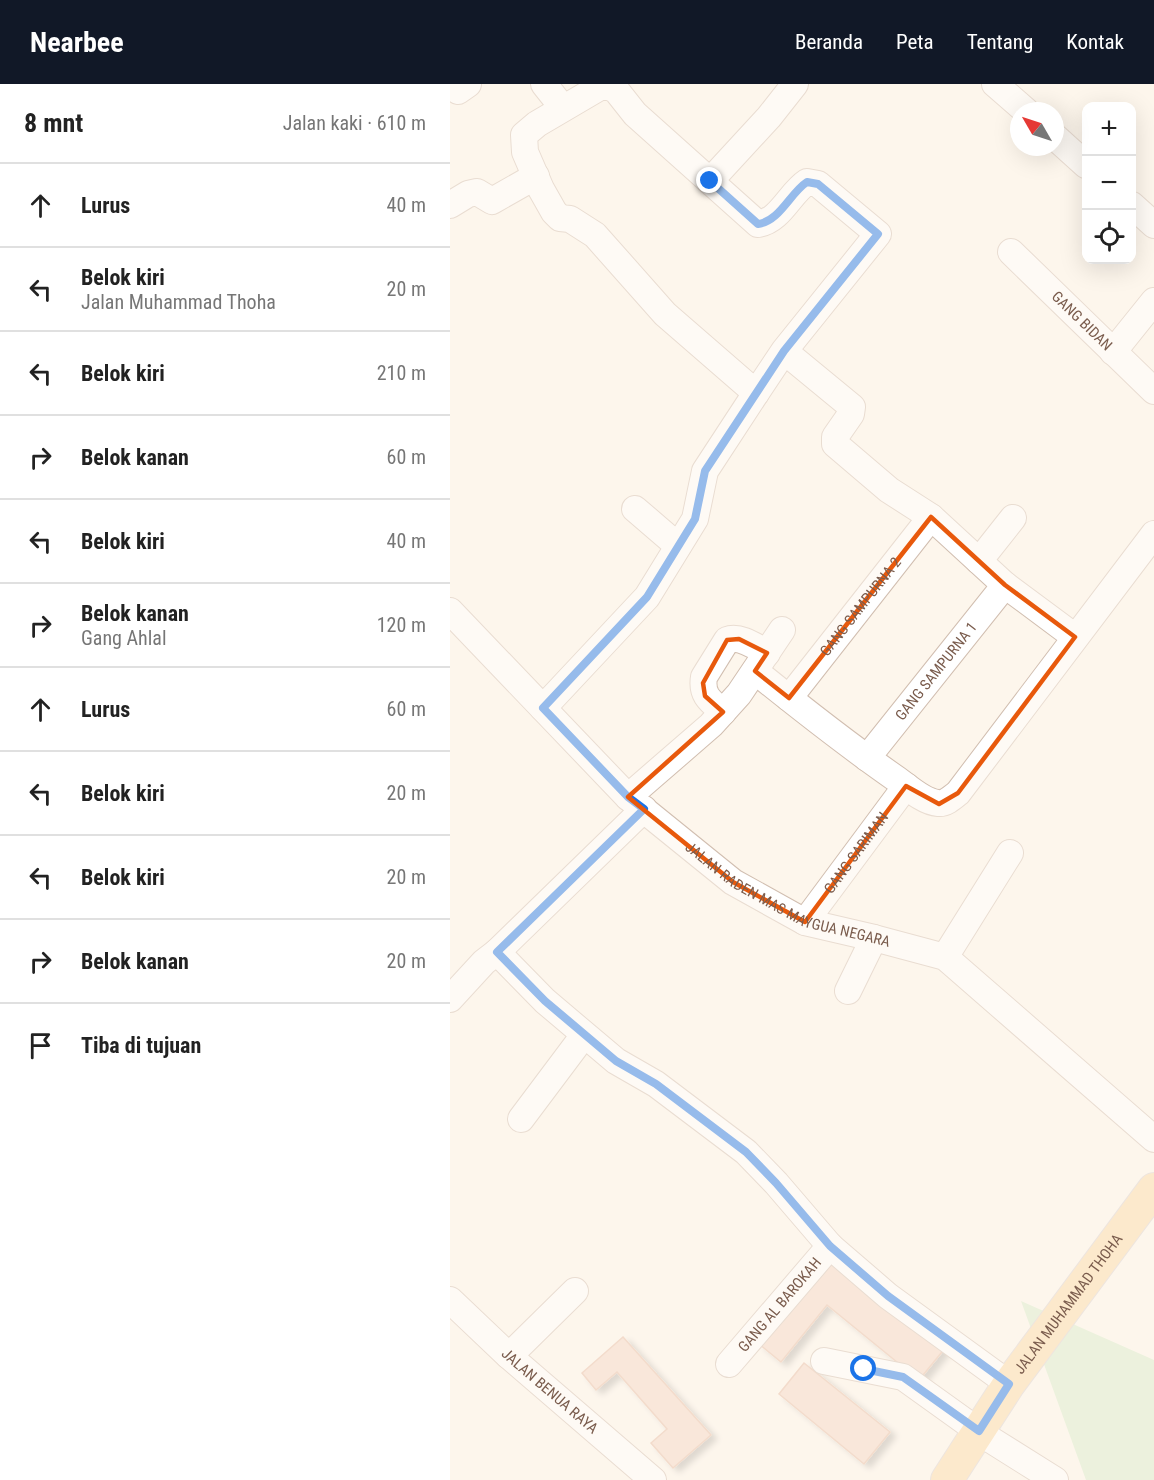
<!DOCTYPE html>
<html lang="id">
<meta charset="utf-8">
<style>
body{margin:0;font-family:"Roboto Condensed",sans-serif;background:#f6f6f6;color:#222}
.controls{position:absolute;right:18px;top:18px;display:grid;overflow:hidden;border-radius:12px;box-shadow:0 6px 24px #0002}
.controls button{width:54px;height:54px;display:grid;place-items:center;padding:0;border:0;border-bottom:2px solid #e0e0e0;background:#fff;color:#222;font:30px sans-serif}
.compass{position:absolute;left:560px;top:18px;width:54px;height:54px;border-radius:50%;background:#fff;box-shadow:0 6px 24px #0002;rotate:309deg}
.stop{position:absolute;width:18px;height:18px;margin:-14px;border:4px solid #1a73e8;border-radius:50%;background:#fff}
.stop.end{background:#1a73e8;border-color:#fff;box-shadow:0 2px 6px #0008}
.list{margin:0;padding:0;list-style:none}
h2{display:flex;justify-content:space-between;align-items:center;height:78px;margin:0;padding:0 24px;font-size:26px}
h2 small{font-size:20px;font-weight:400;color:#767676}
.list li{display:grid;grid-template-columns:39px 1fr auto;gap:18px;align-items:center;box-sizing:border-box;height:84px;padding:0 24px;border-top:2px solid #e0e0e0}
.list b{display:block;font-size:22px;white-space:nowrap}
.list p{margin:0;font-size:20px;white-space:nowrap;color:#767676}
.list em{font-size:20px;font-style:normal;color:#767676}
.icon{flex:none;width:33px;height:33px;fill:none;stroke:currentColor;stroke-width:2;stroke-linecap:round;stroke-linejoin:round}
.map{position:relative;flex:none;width:704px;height:1396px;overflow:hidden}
header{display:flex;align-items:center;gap:36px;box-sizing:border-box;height:84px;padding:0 30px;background:#111827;color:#fff}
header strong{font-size:28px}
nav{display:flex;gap:33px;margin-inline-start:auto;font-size:21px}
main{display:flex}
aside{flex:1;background:#fff}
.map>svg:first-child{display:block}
.green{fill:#d8ecc9}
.building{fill:#f3d5c3;stroke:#e6bba3;stroke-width:1.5;filter:url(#shadow)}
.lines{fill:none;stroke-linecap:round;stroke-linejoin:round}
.minor-casing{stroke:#d1beb0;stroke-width:28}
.major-casing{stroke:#dad1cd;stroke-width:34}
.minor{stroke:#fff;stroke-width:26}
.major{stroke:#fbd9a5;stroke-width:32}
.route{stroke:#1a73e8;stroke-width:8}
.marked{fill:none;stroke:#e8590c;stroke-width:4.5;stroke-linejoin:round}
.labels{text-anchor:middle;stroke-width:4.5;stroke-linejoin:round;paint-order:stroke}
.street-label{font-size:15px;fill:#7a5c4d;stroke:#fffaf3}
</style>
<header>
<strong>Nearbee</strong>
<nav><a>Beranda</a><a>Peta</a><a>Tentang</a><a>Kontak</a></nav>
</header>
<main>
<aside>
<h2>8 mnt<small>Jalan kaki · 610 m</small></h2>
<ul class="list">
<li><svg class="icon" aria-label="ahead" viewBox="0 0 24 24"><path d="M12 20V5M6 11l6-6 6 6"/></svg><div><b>Lurus</b></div><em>40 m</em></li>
<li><svg class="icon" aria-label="left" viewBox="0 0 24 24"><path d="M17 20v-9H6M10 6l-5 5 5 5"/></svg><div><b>Belok kiri</b><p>Jalan Muhammad Thoha</p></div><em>20 m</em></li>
<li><svg class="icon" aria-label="left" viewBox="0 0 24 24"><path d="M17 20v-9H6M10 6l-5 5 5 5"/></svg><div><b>Belok kiri</b></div><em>210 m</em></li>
<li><svg class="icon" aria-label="right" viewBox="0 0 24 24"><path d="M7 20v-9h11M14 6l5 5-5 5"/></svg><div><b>Belok kanan</b></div><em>60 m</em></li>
<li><svg class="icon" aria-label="left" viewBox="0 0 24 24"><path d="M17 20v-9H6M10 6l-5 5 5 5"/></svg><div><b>Belok kiri</b></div><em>40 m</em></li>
<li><svg class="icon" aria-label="right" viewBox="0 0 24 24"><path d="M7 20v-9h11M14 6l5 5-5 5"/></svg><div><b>Belok kanan</b><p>Gang Ahlal</p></div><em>120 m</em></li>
<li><svg class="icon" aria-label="ahead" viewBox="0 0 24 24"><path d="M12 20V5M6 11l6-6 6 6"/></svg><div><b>Lurus</b></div><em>60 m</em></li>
<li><svg class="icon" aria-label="left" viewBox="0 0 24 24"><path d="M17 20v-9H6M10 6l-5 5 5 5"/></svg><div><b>Belok kiri</b></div><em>20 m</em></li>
<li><svg class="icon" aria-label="left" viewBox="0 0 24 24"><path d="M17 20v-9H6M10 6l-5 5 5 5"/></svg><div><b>Belok kiri</b></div><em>20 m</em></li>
<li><svg class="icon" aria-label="right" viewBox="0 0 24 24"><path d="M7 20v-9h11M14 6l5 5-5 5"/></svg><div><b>Belok kanan</b></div><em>20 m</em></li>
<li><svg class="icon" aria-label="arrive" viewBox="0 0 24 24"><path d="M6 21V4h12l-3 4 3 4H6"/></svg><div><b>Tiba di tujuan</b></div></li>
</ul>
</aside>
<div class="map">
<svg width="704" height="1396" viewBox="0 0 704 1396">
<defs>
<filter id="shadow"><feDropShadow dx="6" dy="4" stdDeviation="3" flood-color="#0004"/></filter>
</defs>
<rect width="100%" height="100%" fill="#fdf6ec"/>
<polygon class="green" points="571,1217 704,1276 704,1396 636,1396"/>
<g class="building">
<polygon points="382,1171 496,1263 469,1296 377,1221 331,1278 309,1260"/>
<polygon points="173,1253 261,1351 223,1384 201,1359 217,1345 167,1288 146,1306 132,1289"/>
<polygon points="354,1279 440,1348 414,1380 329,1310"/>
</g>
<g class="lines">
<defs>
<g id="minor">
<polyline points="94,0 113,24"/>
<polyline points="545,0 576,27"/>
<polyline points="8,7 18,0"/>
<polyline points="605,53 636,81"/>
<polyline points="260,97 319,33 345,0"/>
<polyline points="0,121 18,110 27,108 42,117 86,92"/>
<polyline points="682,121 704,141"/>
<path id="s1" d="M561,168L704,307"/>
<path d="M334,267L428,150L368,100L357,98C340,109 330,137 308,140L185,30L166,6L159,3H150L87,40L74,51L75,68L91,105L104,128L110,134L120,135L145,151L215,230L306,309L334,267L402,323L401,330L385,353V360L439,406L481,433L555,501L625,553"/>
<polyline points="663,268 704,217"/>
<polyline points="185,425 228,462"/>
<polyline points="529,477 563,434"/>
<path id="s2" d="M0,527L178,713L283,798L355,838L424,854L495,873L704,1055"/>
<path d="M305,587C352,625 399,662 448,696C459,704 474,718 488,719C495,720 502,714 508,709L704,450"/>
<path id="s3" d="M339,614L481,433"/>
<polyline points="93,624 197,513 245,435 255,387 306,309"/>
<path d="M273,628C260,617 251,611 254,593L277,556C290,551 306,563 317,569"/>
<path id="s4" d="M417,674L555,501"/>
<polyline points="178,713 261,641 289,610 332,546"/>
<path id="s5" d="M355,838L456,702"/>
<polyline points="47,868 95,917 166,977 206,1000 296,1068 326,1099 380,1162 438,1212 559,1300"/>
<polyline points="495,873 560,769"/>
<polyline points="398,907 424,854"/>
<polyline points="0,915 34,878 47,868 194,725"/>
<polyline points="71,1035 134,951"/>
<path id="s6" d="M0,1216L59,1272L203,1396"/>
<polyline points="59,1272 125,1207"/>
<polyline points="374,1277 453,1293 538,1354 605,1396"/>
<path id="s7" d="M279,1280L380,1162"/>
</g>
<g id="major">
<path id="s8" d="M497,1396L559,1300L704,1105"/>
</g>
</defs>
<use href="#minor" class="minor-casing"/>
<use href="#major" class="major-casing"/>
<use href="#minor" class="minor"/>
<use href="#major" class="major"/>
</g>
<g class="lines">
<path class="route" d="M260,97L308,140C330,137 340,109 357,98L368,100L428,150L334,267L255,387L245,435L197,513L93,624L178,713L194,725L47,868L95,917L166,977L206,1000L296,1068L326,1099L380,1162L438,1212L559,1300L529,1347L453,1293L414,1285"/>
</g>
<path d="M0 0H704V1396H0ZM481,433L555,501L625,553L508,709L489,720L456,702L355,838L283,798L178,713L273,628L255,612L253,599L277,556L289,555L317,569L305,587L339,614Z" fill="#fdf6ec" fill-opacity=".55" fill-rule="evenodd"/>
<path class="marked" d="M481,433L555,501L625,553L508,709L489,720L456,702L355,838L283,798L178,713L273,628L255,612L253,599L277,556L289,555L317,569L305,587L339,614Z"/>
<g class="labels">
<g class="street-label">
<text dy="5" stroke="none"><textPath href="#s1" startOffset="99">GANG BIDAN</textPath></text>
<text dy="5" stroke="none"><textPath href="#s3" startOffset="116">GANG SAMPURNA 2</textPath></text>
<text dy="5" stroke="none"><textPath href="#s4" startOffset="111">GANG SAMPURNA 1</textPath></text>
<text dy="5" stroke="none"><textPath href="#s5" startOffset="86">GANG SARIMAN</textPath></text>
<text dy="5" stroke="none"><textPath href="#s2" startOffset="448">JALAN RADEN MAS MAYGUA NEGARA</textPath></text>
<text dy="5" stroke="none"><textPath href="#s8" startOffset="214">JALAN MUHAMMAD THOHA</textPath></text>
<text dy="5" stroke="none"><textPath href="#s7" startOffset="78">GANG AL BAROKAH</textPath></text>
<text dy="5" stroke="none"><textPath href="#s6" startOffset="135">JALAN BENUA RAYA</textPath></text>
</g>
</g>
</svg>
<div class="controls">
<button>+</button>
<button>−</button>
<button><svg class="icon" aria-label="locate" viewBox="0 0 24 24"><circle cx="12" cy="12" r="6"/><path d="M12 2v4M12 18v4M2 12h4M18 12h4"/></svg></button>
</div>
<svg class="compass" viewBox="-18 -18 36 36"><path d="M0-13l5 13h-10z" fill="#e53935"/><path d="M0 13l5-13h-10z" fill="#767676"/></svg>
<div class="stop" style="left:414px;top:1285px"></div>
<div class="stop end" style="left:260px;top:97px"></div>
</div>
</main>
